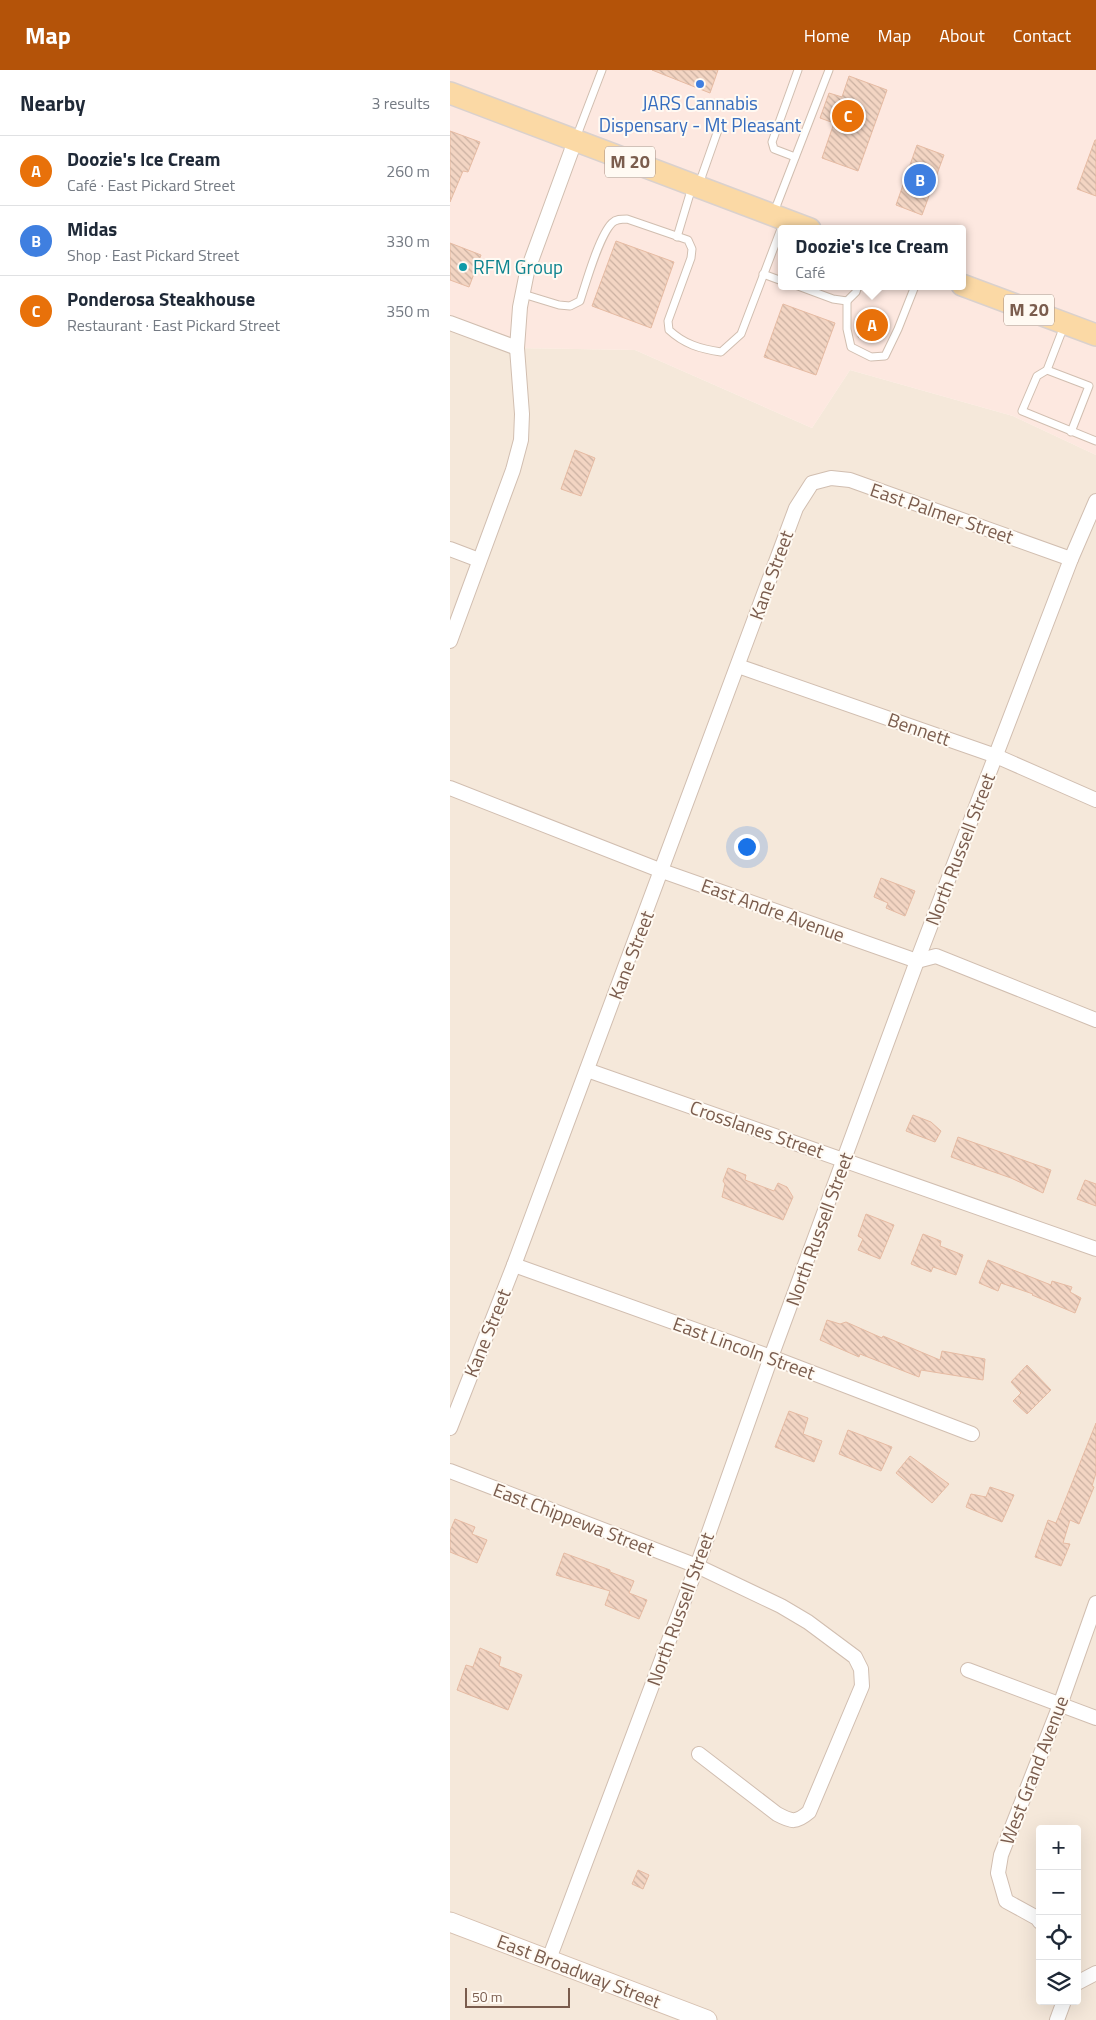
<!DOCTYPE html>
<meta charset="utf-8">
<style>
body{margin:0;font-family:"Titillium Web",sans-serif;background:#f6f6f7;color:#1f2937}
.controls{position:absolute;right:15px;bottom:15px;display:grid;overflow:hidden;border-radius:5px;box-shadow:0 5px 20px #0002}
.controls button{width:45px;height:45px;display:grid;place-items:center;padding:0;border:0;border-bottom:1px solid #e0e1e3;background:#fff;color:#1f2937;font:25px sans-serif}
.scale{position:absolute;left:15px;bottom:12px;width:105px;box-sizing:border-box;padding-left:5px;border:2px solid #7a5c4d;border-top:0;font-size:14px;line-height:18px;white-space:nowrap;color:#7a5c4d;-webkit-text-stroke:4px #fffaf3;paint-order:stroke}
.you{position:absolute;left:296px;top:776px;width:18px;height:18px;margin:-12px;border:4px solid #fff;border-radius:50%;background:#1a73e8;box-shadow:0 0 0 8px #1a73e833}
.badge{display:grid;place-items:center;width:32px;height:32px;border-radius:50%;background:#b45309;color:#fff;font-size:16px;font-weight:700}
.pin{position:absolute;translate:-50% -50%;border:2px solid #fff;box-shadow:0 1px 5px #0006}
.popup{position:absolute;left:328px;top:155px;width:188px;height:65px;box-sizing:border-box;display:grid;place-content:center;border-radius:5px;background:#fff;filter:drop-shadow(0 1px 4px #0005);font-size:16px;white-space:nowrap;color:#747a83}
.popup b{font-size:19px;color:#1f2937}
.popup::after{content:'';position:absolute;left:50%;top:100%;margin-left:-10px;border:10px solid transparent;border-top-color:#fff}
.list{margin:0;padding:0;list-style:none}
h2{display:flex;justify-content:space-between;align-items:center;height:65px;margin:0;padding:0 20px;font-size:21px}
h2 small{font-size:16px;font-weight:400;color:#747a83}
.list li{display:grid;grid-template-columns:32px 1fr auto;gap:15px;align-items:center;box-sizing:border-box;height:70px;padding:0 20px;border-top:1px solid #e0e1e3}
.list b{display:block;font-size:19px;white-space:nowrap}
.list p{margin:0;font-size:16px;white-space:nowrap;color:#747a83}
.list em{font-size:16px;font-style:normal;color:#747a83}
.icon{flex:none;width:28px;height:28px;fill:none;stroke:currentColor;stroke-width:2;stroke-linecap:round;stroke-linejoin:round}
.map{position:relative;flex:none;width:646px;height:1950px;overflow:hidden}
header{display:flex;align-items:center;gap:30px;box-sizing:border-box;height:70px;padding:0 25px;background:#b45309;color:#fff}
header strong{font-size:24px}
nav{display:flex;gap:28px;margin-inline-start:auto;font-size:18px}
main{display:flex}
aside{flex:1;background:#fff}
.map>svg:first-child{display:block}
.residential{fill:#f5e8da;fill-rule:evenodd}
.commercial{fill:#fde8e0;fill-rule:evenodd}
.building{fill:url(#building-back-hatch);stroke:#e6bba3}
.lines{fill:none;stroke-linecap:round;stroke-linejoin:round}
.lane-casing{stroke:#d1beb0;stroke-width:9}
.street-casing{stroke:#d1beb0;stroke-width:16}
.secondary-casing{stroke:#d6c0b0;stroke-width:21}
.primary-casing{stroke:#dad1cd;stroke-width:24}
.lane{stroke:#fff;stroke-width:7}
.street{stroke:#fff;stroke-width:14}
.secondary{stroke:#fff;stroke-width:19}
.primary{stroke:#fbd9a5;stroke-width:21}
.shop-dot{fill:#3f7fe0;stroke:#fffaf3;stroke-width:2}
.culture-dot{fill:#0f9aa8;stroke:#fffaf3;stroke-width:2}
.labels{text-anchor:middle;stroke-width:4;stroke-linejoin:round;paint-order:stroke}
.shield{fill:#fffaf3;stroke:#a28b7f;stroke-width:1}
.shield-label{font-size:18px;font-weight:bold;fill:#7a5c4d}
.shop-label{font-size:19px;fill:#366cbe;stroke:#fffaf3}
.culture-label{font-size:19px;fill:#0d838f;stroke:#fffaf3;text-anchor:start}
.street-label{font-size:19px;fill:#7a5c4d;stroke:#fffaf3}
</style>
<header>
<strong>Map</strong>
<nav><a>Home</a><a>Map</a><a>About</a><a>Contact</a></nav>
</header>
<main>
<aside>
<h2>Nearby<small>3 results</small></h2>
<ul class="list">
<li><span class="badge" style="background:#e8710a">A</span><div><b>Doozie's Ice Cream</b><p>Café · East Pickard Street</p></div><em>260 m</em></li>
<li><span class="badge" style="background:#3f7fe0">B</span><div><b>Midas</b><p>Shop · East Pickard Street</p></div><em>330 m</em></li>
<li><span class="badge" style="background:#e8710a">C</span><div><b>Ponderosa Steakhouse</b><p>Restaurant · East Pickard Street</p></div><em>350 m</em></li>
</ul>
</aside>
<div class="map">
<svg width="646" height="1950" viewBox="0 0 646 1950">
<defs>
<pattern id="building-back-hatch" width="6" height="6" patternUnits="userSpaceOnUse" patternTransform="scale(1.25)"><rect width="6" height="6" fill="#f3d5c3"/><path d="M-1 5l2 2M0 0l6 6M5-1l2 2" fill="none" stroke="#cab0a1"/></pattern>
</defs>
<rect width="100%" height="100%" fill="#fdf6ec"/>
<g class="residential">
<path d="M0,253L67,278L185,280L362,358L400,300L563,346L646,385V1950H257L0,1852ZM590,1759H627V1931H590Z"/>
<polygon points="0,1852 254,1950 0,1950"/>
</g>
<path class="commercial" d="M0,0H646V385L563,346L400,300L362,358L185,280L67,278L0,253ZM332,159H512V216H332Z"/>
<g class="building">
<polygon points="202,0 268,0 260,23"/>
<polygon points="399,6 437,20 408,101 372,88 384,53 370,48 379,23 392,27"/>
<polygon points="0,61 30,72 18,102 13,101 0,132"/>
<polygon points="645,70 646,70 646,126 627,119"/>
<polygon points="467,75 494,85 472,145 446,135"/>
<polygon points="166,171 224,192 201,258 142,236"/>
<polygon points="0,173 31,185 19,217 0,210"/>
<polygon points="333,234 385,253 366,305 314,287"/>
<polygon points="419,239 433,245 422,272 408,267"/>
<polygon points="125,380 145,388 131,426 111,419"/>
<polygon points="431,808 465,821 455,846 436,838 438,833 424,827"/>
<polygon points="463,1045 481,1052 491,1061 485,1072 456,1061"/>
<polygon points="508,1067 601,1100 593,1123 561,1108 501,1087"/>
<polygon points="278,1098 296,1105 295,1110 324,1121 328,1113 337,1117 343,1127 333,1150 272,1127 275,1114 273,1111"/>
<polygon points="635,1110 646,1114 646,1136 627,1129"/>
<polygon points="416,1144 444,1155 430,1189 408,1180 413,1169 408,1166"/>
<polygon points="473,1164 491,1171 490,1176 513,1185 506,1205 483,1197 481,1202 461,1194"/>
<polygon points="538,1190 601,1215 602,1211 622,1217 620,1222 631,1228 625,1243 582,1225 583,1224 551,1213 548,1221 529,1213"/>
<polygon points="377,1250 390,1254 396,1252 432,1268 433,1266 490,1290 492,1281 535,1289 533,1310 471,1300 469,1307 410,1284 409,1287 370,1270"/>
<polygon points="577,1295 601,1320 577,1344 563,1331 571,1323 561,1312"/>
<polygon points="339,1341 358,1348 353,1364 372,1371 364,1392 325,1377"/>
<polygon points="646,1353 646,1403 642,1416 644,1417 629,1454 620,1450 613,1473 620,1474 611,1496 585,1487 598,1450 606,1453"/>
<polygon points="398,1360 442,1377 431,1401 389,1384"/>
<polygon points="460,1386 499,1414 482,1433 446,1403"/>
<polygon points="540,1417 564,1425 552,1452 516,1437 521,1424 536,1427"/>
<polygon points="5,1449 25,1457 22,1464 37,1470 27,1493 0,1482 0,1461"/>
<polygon points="114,1483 160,1500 160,1502 184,1511 179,1523 197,1530 189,1549 155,1535 160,1521 106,1505"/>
<polygon points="30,1578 51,1587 49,1596 72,1605 58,1640 7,1620 16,1595 23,1597"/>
<polygon points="188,1800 199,1805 193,1819 182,1814"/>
</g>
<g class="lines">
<defs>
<g id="lane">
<polyline points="126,68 152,0"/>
<polyline points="345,87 324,79 322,72 348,0"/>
<polyline points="249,114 268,60"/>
<polyline points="324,142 379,0"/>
<polyline points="227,167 242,117"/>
<polyline points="313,204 332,211"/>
<polyline points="348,216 383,229 397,231 406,222 408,216"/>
<path d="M73,224L109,235L120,236L130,231C136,213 149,166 162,153C166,149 171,149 177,149L238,170L242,179L241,188L218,251L219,260C234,274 250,279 271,282L291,264L334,151"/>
<polyline points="397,231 397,259 401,277 421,287 435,286 448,259 465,216"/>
<polyline points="614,256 597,300 587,306 572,341 646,371"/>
<polyline points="597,300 639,316 621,362"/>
</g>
<g id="street">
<polyline points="0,253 67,278"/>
<polyline points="0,479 29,490"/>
<polyline points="0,571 63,400 71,370 72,344 67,278 70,237 77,202 125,71"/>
<polyline points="288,596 546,686 646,730"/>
<polyline points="0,718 212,801 467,891 486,886 646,950"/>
<polyline points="137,1000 646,1179"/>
<polyline points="64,1195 321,1287 522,1364"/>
<polyline points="0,1358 64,1195 346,438 362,413 381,408 400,410 621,489"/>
<path d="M0,1401L247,1496L331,1536L358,1552L405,1587L411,1599L412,1616L359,1742C346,1753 342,1752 327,1744L249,1684"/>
<polyline points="518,1600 646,1648"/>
<polyline points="590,1852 587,1848 556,1831 548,1803 551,1785 610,1635 646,1533"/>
<polyline points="99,1889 247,1496 321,1287 467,891 621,489 646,431"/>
<polyline points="627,1913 646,1903"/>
<polyline points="607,1950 614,1931"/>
</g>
<polyline id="secondary" points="0,1852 257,1950"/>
<g id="primary">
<polyline points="0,23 360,159"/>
<polyline points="512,215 646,265"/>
</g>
</defs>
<use href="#lane" class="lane-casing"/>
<use href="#street" class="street-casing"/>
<use href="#secondary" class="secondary-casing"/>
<use href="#primary" class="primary-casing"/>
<use href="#lane" class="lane"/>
<use href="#street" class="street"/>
<use href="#secondary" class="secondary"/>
<use href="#primary" class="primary"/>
</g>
<circle class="shop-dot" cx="250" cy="14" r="5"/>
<circle class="culture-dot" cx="13" cy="197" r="5"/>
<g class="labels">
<g class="shield">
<rect x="155" y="76.5" width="50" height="31" rx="4"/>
<rect x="554" y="224.5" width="50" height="31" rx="4"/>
</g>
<g class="shield-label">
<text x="180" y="98">M 20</text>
<text x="579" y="246">M 20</text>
</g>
<g class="shop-label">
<text x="250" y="40">JARS Cannabis<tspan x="250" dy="22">Dispensary - Mt Pleasant</tspan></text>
</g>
<g class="culture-label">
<text x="23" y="204">RFM Group</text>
</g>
<g class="street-label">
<text transform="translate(492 443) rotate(19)" y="7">East Palmer Street</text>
<text transform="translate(321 505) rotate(-70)" y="7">Kane Street</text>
<text transform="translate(469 659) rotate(19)" y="7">Bennett</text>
<text transform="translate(510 779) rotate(-69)" y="7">North Russell Street</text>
<text transform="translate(323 840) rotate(20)" y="7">East Andre Avenue</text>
<text transform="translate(181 885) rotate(-69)" y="7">Kane Street</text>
<text transform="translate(307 1059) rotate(19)" y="7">Crosslanes Street</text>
<text transform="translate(369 1159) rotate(-70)" y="7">North Russell Street</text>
<text transform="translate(37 1263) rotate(-68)" y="7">Kane Street</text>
<text transform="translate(294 1278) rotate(20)" y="7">East Lincoln Street</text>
<text transform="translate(124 1449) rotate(21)" y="7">East Chippewa Street</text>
<text transform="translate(230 1539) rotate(-70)" y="7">North Russell Street</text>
<text transform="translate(584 1700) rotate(-69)" y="7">West Grand Avenue</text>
<text transform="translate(129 1901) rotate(21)" y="7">East Broadway Street</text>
</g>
</g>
</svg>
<div class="controls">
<button>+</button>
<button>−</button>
<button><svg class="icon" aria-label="locate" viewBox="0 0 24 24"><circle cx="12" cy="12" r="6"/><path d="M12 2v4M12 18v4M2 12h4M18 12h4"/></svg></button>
<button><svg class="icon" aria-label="layers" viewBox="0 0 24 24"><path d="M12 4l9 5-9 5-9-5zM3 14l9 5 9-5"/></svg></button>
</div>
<div class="scale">50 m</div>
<div class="you"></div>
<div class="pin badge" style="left:422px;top:255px;background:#e8710a">A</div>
<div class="popup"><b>Doozie's Ice Cream</b>Café</div>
<div class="pin badge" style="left:470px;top:110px;background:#3f7fe0">B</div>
<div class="pin badge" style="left:398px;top:46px;background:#e8710a">C</div>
</div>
</main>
